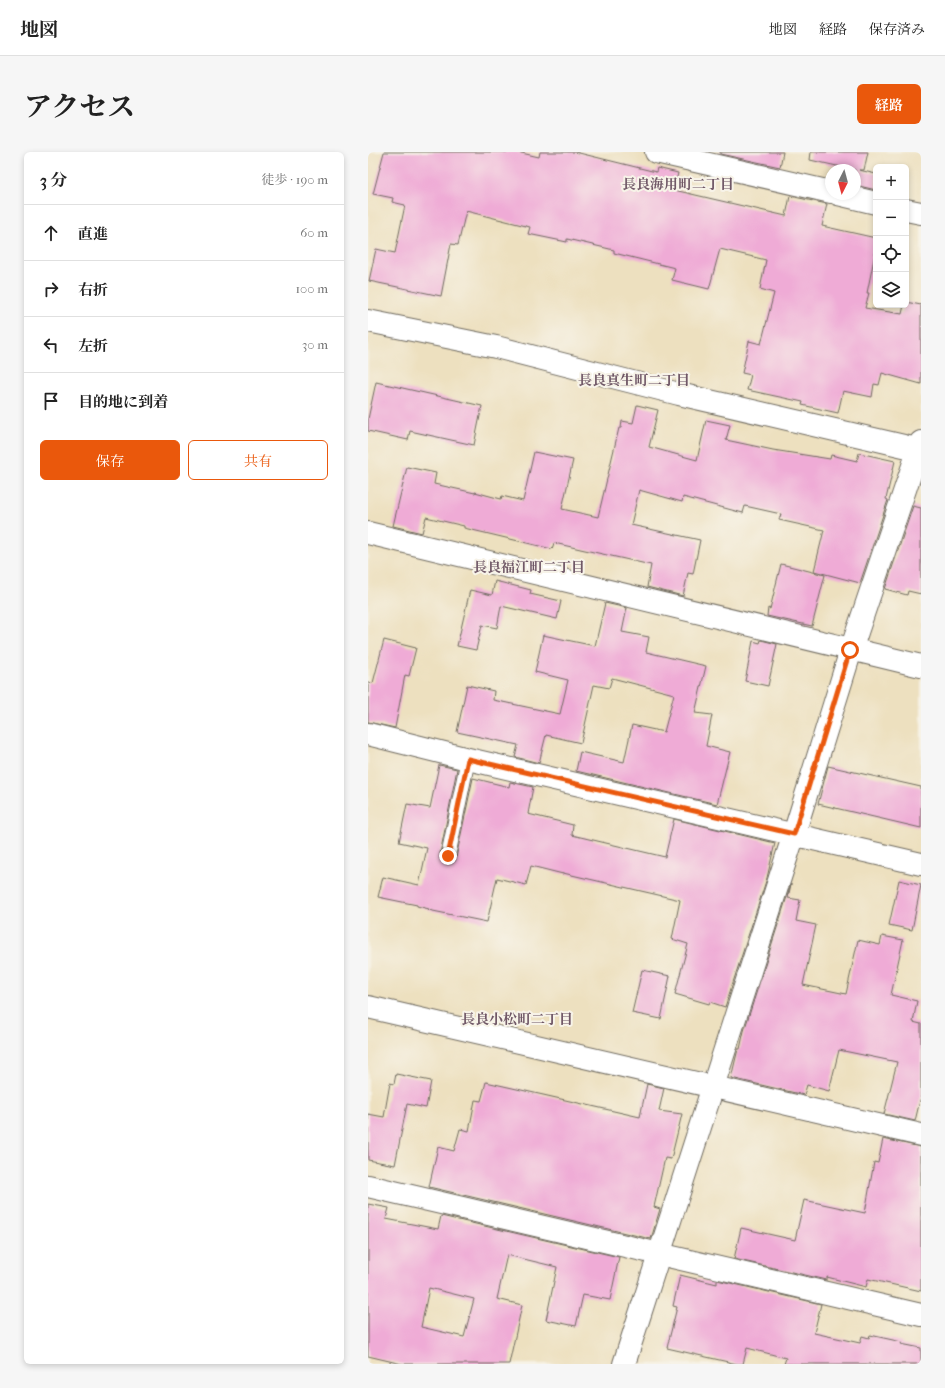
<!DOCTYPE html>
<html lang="ja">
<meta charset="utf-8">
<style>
body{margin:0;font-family:"IM FELL French Canon","Noto Serif JP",serif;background:#f6f6f6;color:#222}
.controls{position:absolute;right:12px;top:12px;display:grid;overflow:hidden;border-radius:6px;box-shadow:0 2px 6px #0003}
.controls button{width:36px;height:36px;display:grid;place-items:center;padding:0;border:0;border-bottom:1px solid #e0e0e0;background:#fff;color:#222;font:20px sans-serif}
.compass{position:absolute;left:457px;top:12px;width:36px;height:36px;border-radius:50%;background:#fff;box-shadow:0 2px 6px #0003;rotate:186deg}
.stop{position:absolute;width:12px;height:12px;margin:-9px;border:3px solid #ea580c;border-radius:50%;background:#fff}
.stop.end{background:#ea580c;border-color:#fff;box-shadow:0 1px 4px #0008}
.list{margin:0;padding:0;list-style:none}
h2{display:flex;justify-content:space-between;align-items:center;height:52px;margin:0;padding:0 16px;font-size:17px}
h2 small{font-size:13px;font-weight:400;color:#767676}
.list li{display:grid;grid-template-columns:26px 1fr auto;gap:12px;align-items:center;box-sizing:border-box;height:56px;padding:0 16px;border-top:1px solid #e0e0e0}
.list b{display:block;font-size:15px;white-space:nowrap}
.list em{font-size:13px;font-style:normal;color:#767676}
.actions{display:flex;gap:8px;padding:12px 16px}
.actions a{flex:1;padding:9px 0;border:1px solid #ea580c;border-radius:6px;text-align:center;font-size:14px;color:#ea580c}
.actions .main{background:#ea580c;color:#fff}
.icon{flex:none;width:22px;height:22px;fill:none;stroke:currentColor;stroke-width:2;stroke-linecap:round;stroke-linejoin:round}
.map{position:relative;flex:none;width:553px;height:1212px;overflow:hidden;border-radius:6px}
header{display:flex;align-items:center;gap:24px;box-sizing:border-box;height:56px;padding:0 20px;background:#fff;border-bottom:1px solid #e0e0e0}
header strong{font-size:19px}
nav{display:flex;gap:22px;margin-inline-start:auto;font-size:14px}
.intro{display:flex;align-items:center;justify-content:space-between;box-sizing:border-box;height:96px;padding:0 24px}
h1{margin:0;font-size:28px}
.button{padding:10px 18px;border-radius:6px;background:#ea580c;color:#fff;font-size:14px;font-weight:700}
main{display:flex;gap:24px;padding:0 24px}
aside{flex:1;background:#fff;border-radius:6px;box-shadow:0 2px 6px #0003}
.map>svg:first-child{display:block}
.building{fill:#efabd6;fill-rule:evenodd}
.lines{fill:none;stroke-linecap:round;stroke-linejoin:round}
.service-casing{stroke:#6f6a5f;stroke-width:16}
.minor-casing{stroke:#6f6a5f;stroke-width:24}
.tertiary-casing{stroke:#6f6a5f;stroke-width:24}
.service{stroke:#fff;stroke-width:14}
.minor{stroke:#fff;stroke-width:22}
.tertiary{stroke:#fff;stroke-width:22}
.route{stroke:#ea580c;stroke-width:5}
.labels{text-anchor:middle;stroke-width:4;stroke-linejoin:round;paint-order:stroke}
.neighbourhood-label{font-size:14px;font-weight:bold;fill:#705867;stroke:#f7f3e8}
</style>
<header>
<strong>地図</strong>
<nav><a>地図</a><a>経路</a><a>保存済み</a></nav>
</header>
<div class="intro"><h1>アクセス</h1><a class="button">経路</a></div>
<main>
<aside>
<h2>3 分<small>徒歩 · 190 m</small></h2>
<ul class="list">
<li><svg class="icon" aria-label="ahead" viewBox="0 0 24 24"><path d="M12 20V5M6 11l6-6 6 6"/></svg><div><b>直進</b></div><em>60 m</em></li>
<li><svg class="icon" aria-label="right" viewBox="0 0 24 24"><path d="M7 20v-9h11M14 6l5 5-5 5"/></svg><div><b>右折</b></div><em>100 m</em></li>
<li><svg class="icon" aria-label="left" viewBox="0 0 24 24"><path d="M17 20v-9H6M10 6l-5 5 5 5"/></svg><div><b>左折</b></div><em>30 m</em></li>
<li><svg class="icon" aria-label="arrive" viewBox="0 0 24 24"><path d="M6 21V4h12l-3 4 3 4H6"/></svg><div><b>目的地に到着</b></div></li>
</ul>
<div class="actions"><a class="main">保存</a><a>共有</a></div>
</aside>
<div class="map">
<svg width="553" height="1212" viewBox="0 0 553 1212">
<rect width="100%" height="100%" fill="#f7f3e8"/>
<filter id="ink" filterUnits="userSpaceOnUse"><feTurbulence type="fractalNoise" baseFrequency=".025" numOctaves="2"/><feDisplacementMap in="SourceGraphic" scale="8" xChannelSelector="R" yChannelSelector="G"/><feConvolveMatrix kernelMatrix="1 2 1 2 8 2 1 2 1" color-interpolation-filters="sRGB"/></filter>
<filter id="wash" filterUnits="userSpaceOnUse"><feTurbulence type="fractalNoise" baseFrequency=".012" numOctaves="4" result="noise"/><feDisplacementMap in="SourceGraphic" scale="16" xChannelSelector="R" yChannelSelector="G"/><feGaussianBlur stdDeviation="0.9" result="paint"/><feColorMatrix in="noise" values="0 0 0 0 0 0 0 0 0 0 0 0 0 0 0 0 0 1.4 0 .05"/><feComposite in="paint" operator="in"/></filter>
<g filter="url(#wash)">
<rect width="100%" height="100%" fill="#ede0bf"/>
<g id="blocks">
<g class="building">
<polygon points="16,0 149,0 171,5 172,0 207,0 288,20 289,16 310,21 306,38 418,64 422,44 459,52 454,74 508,86 508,97 499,141 501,141 497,156 534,162 536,153 538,153 538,150 553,153 553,232 514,221 511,233 506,232 504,245 475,239 470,261 434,253 435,250 379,238 383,223 374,221 381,189 393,192 406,141 392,137 398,108 352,97 341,137 304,128 307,116 246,101 246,98 199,87 199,90 160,82 162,75 98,59 90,93 83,92 73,144 1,129 8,97 27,101 37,53 24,50 25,46 5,42"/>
<polygon points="352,0 415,0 412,15 352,2"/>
<polygon points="443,0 500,0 496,18 491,18 508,22 508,38 487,33 487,18 442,8"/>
<polygon points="8,230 114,254 106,293 42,279 40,288 0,279 0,267"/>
<polygon points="269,253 290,258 281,295 329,308 338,268 362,273 358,288 405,298 462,307 463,303 489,309 491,301 527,309 518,347 520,348 492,431 446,419 456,378 411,368 413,362 377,354 375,361 315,345 314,350 271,338 263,373 332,388 325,422 320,421 315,444 279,435 283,413 186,391 184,397 96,376 96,374 58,365 54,381 25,374 39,315 68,321 66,332 107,341 107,340 133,347 134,344 155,349 166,300 205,308 194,357 230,365 251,276 253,276 254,269 265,271"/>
<polygon points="545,354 553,356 553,442 540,439 539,443 517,437"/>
<polygon points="413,412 457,423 444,474 399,464 400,456 402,457"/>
<polygon points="127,429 163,438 162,442 193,449 189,467 133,454 129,476 114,473 108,498 89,494 102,438 124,443"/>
<polygon points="237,451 259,456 254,480 281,485 278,500 338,514 327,561 344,563 338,594 362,600 349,652 208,619 212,600 256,610 264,573 296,580 306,542 244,526 241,536 226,533 213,591 178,583 171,611 147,605 150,593 89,580 99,533 126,539 125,548 192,562 200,528 167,520 175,483 227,494"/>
<polygon points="16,488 48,496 41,524 37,523 27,576 0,570 0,530 5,531"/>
<polygon points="393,488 409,492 400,534 377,529 385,489 392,491"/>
<polygon points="71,613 89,617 72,702 72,707 78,712 83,712 87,709 88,706 105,626 141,635 142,630 165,635 160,662 205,673 204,683 297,705 306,667 407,691 399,726 357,855 342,850 341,852 307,842 320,792 304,787 312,748 195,721 195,722 163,714 158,733 129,726 119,770 60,758 61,757 49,754 49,753 10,745 15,725 51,733 59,696 31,690 39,652 62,656"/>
<polygon points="460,614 553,635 553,676 450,652"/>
<polygon points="531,728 553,733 544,778 521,773"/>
<polygon points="423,732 420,746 432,748 428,769 448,773 435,833 478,842 490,788 512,793 514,784 535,788 523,843 549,849 545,870 553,872 553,944 547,969 516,962 529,910 471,898 461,939 439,933 436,943 363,926 370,897 372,897 376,879"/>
<polygon points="274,818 302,824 293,867 264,861"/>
<polygon points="28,922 63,929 58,956 39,952 27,1013 0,1008 0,962 16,965 22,931 26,932"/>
<polygon points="118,930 272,965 279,932 296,936 291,959 314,962 303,1007 297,1006 286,1055 292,1057 283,1087 61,1035 70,995 86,999 92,977 101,979 107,948 113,949"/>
<polygon points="515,987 553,995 553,1139 500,1127 498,1135 459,1125 459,1128 366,1107 373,1076 427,1088 436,1048 497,1061 506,1010 510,1011"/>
<path d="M0,1052L21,1056L18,1067L70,1077L73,1064L251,1105L242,1148L215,1143L208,1174L178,1168L189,1115L139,1103L129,1147L154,1153L141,1212H34L0,1204ZM61,1136L106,1147L96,1185L53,1175Z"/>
<polygon points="312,1123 349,1132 349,1128 453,1152 446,1181 492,1191 494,1184 501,1186 502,1183 534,1190 533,1192 553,1196 553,1212 416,1212 418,1206 379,1196 375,1212 369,1212 299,1196 309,1155 305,1154"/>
</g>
</g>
</g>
<g filter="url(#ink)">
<use href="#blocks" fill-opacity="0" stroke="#6f6a5f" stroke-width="1"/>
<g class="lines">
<defs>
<polyline id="service" points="80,704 100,607"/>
<g id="minor">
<polyline points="288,0 463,40"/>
<polyline points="470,42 508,51"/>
<polyline points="538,58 553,61"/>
<polyline points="0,381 553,514"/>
<polyline points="0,582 100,607 553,712"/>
<polyline points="0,855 553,983"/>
<polyline points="0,1034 553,1163"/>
<polyline points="256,1212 426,682 483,498 553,290"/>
</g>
<polyline id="tertiary" points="0,169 128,195 311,242 553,298"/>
</defs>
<use href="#service" class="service-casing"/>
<use href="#minor" class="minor-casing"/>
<use href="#tertiary" class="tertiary-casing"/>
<use href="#service" class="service"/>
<use href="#minor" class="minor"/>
<use href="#tertiary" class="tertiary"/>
</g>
</g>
<g class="lines" filter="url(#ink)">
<polyline class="route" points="80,704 100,607 426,682 482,498"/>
</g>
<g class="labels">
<g class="neighbourhood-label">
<text x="310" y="37">長良海用町二丁目</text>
<text x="266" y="233">長良真生町二丁目</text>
<text x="161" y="420">長良福江町二丁目</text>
<text x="149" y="872">長良小松町二丁目</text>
</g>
</g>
</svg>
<div class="controls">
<button>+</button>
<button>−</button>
<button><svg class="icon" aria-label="locate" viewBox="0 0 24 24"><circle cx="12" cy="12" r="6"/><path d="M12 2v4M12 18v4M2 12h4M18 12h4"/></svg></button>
<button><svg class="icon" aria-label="layers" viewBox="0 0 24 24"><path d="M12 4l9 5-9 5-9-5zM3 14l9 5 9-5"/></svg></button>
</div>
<svg class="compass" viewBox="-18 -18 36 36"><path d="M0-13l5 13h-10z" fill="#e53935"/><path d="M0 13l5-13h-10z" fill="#767676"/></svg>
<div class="stop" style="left:482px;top:498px"></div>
<div class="stop end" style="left:80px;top:704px"></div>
</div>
</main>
